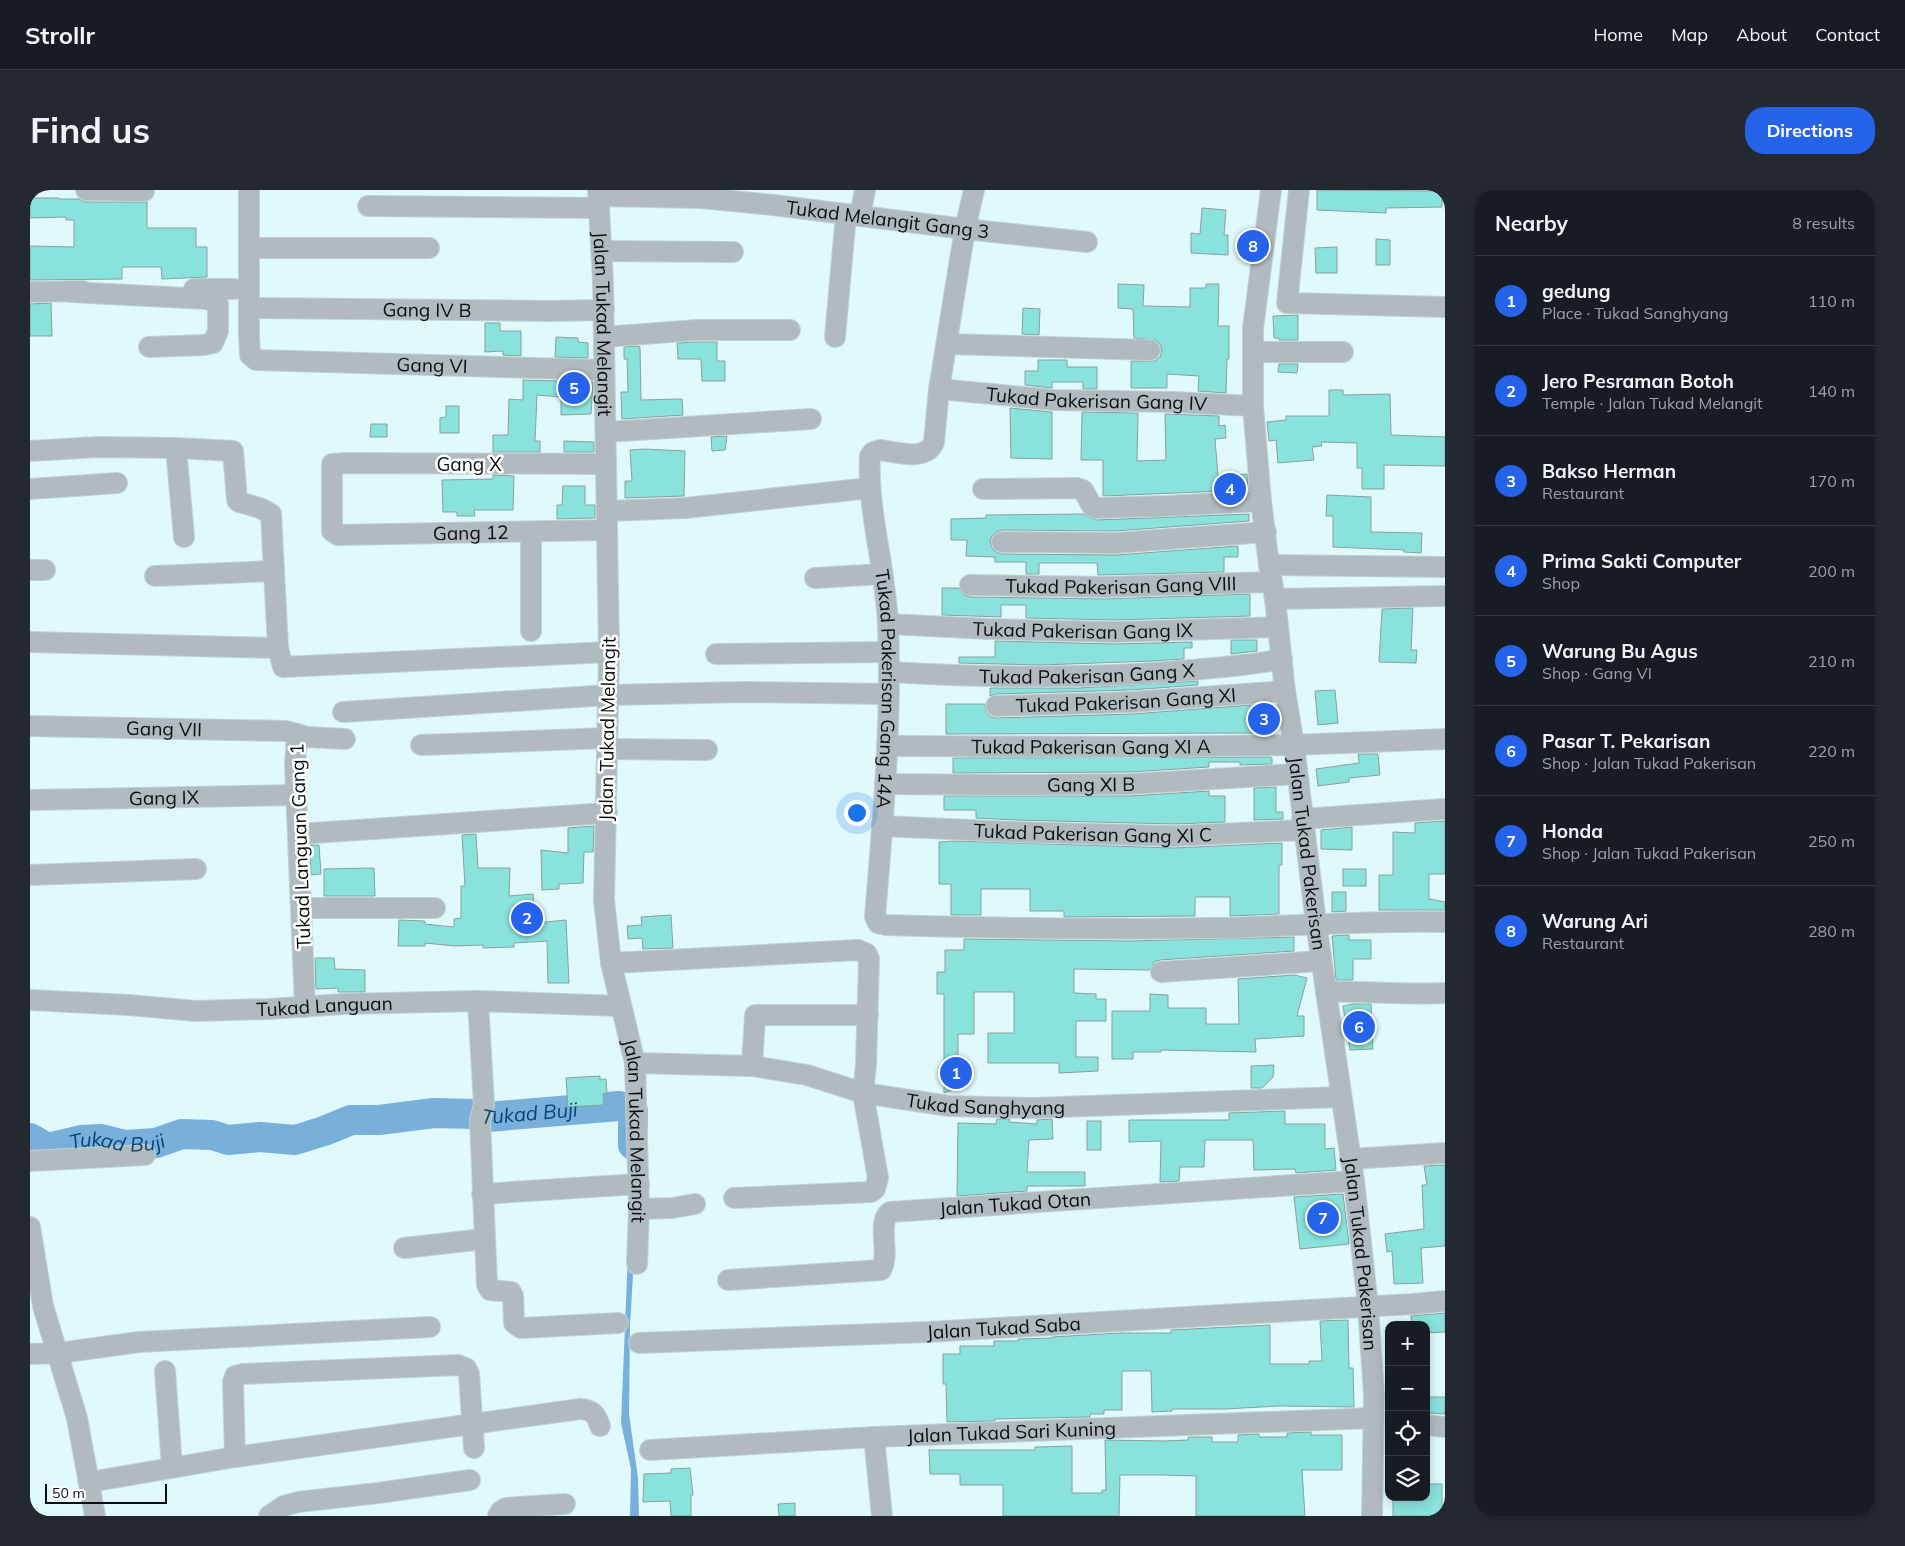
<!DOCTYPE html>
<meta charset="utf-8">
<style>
body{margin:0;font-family:Mulish,sans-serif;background:#242831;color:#f1f3f6}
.controls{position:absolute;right:15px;bottom:15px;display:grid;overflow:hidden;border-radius:10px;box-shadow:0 2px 12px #0003}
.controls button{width:45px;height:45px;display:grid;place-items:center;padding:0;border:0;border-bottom:1px solid #363941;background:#171b24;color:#f1f3f6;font:25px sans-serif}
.scale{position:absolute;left:15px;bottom:12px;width:122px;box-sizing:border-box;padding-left:5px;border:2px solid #070f10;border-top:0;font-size:14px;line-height:18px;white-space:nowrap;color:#070f10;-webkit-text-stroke:4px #fff;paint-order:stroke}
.you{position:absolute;left:826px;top:622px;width:18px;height:18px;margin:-12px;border:4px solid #fff;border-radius:50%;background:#1a73e8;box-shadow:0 0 0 8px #1a73e833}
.badge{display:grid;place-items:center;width:32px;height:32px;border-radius:50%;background:#2563eb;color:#fff;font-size:16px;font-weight:700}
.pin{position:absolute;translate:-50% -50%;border:2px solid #fff;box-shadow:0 1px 5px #0006}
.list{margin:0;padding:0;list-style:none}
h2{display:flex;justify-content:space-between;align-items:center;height:65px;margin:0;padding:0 20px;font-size:21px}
h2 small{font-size:16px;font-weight:400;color:#9ea1a6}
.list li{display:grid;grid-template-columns:32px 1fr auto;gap:15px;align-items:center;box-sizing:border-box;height:90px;padding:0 20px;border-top:1px solid #363941}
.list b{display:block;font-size:19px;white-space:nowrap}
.list p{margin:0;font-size:16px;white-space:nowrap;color:#9ea1a6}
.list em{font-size:16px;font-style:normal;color:#9ea1a6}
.icon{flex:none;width:28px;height:28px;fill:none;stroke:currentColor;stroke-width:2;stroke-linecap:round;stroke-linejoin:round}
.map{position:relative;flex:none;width:1415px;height:1326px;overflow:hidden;border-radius:20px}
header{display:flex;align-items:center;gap:30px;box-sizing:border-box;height:70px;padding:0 25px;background:#171b24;border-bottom:1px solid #363941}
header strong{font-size:24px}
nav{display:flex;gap:28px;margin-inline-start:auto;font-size:18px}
.intro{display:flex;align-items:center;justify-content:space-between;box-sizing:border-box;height:120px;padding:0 30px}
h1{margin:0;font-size:35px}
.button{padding:12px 22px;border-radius:20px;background:#2563eb;color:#fff;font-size:18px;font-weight:700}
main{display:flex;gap:30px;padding:0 30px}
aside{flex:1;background:#171b24;border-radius:20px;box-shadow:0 2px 12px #0003}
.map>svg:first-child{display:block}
.water{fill:#78afdb}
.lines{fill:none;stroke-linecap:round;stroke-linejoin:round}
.river{stroke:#78afdb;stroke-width:30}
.building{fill:#89e2dc;stroke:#89a09e}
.minor-casing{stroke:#bdd4d6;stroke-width:22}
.minor{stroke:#b1babe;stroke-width:20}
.labels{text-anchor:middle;stroke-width:5;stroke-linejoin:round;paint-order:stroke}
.street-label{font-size:19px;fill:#070f10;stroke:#fff}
.water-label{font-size:20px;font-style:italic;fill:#004670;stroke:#fff}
</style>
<header>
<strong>Strollr</strong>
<nav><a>Home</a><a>Map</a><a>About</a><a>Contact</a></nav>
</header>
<div class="intro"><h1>Find us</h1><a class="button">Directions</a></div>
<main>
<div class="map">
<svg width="1415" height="1326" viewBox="0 0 1415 1326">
<rect width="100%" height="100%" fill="#e0f9fc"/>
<polygon class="water" points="606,1034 600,1136 599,1224 608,1288 609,1326 600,1326 601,1279 591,1233 598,1063"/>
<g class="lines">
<path class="river" id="s1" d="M0,948L17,958L51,950L71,949L95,955L126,953L152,944L182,945L198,950L230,947L265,950L294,941L321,930H349L404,923L444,924L458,927L589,916L603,920V955"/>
</g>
<g class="building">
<polygon points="1287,0 1412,1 1412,17 1356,18 1356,23 1287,20"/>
<polygon points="0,8 29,8 29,9 49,9 56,12 117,12 117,38 166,38 166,57 177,57 177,87 132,89 131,77 92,77 92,89 0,90 0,56 44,57 44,30 36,30 36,27 0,28"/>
<polygon points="1172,18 1196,20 1194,45 1198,45 1198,65 1161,63 1161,43 1170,44"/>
<polygon points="1346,49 1360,50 1360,75 1346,75"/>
<polygon points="1307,57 1307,83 1286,83 1285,58"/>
<polygon points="1088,94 1114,95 1113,116 1160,117 1160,98 1176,98 1176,94 1189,94 1188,136 1199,136 1199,169 1197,169 1196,203 1168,201 1169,186 1137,184 1137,198 1101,198 1101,171 1125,171 1130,167 1132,160 1130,154 1126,150 1104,148 1103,119 1088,118"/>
<polygon points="21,113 22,146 0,146 0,114"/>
<polygon points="993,118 1010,119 1009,145 992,144"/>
<polygon points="1268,125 1268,150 1249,150 1249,148 1244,148 1243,126"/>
<polygon points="455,133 470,133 470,141 491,141 491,166 473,165 473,161 455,162"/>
<polygon points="526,147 548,148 548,152 558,153 558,168 525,167"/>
<polygon points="667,152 687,152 687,171 695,171 695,191 672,191 671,169 648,169 647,153"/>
<polygon points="607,156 610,157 611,210 652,209 653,225 592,229 591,202 598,202 597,169 594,169 594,157"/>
<polygon points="1008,170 1037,170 1037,177 1067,177 1067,199 1053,199 1053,192 1022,192 1022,198 995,195 995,181 1008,181"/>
<polygon points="1249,174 1268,174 1267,183 1248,182"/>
<polygon points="493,190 563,192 561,224 531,225 531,207 507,205 505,251 510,251 510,262 463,262 463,245 478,245 479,209 493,210"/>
<polygon points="1299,200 1313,200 1313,205 1360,204 1361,245 1415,247 1415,276 1354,275 1354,299 1332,299 1332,278 1327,278 1327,253 1291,252 1292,256 1282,257 1284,270 1248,273 1246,250 1239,251 1237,232 1256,230 1256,226 1299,226"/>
<polygon points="416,216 429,216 429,243 410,243 410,228 416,227"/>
<polygon points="980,218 1022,222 1022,269 981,268"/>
<polygon points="1052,222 1108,223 1107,271 1136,270 1135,224 1189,226 1189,236 1195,235 1196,248 1185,249 1188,286 1217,284 1218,300 1073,306 1073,270 1051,270"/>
<polygon points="341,234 357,234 357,247 340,247"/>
<polygon points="697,246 695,260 682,261 681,247"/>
<polygon points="534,251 564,252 564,262 534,262"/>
<polygon points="614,259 655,261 654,306 595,308 595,291 602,291 600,260"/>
<polygon points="463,285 484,286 483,320 444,320 445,326 427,326 427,322 413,322 412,290 463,289"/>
<polygon points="533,296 555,296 555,315 565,315 565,328 527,329 527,315 532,315"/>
<polygon points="1297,305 1341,307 1341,342 1392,343 1391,363 1374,362 1374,360 1303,357 1303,326 1296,326"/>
<polygon points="1054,324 1066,330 1219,324 1219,331 1085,341 972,340 966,342 962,346 960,351 962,358 966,362 972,364 1086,365 1208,356 1208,367 1194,367 1194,382 1068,385 1067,373 1009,373 1009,384 996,384 996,372 965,372 965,367 936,366 937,350 921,350 921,329 956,328 956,325"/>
<polygon points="912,398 929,398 934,405 940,407 1075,409 1220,404 1220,426 1084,430 996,428 996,415 971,415 971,427 912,425"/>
<polygon points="1383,418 1381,460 1387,460 1386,473 1349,472 1352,419"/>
<polygon points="1201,450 1227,450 1227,461 1201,464"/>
<polygon points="965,451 1084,454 1162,452 1162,458 1154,458 1154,469 1123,471 1010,475 929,473 929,467 965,467"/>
<polygon points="1168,491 1168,495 1100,500 966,504 960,506 960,498 1049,498"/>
<polygon points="1305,500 1308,533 1288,535 1285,501"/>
<polygon points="916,514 955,514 956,523 961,527 966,528 1102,524 1235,514 1238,543 916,544"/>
<polygon points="1328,564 1348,564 1350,585 1319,588 1319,592 1288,596 1286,579 1329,573"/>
<polygon points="1240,567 1242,568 1242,574 1210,575 1210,572 1179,572 1179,577 1100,582 923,583 923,568"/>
<polygon points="1246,597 1246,622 1253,622 1253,629 1224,630 1224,598"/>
<polygon points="1179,601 1179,606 1195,606 1195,632 1144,634 985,630 946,628 946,620 914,620 914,606 1100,606"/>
<polygon points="1415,631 1415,684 1399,684 1399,709 1415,712 1415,720 1349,720 1349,685 1363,685 1363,642 1385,643 1385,633"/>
<polygon points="564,636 563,662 554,662 553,693 529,694 529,699 512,700 511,660 538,663 538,638"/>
<polygon points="1322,637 1322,660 1291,659 1291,640"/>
<polygon points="446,644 448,678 480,678 479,706 503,704 506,733 536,730 539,793 518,793 517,751 484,753 484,757 453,758 453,755 425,756 395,753 395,756 368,756 369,730 395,731 395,734 424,737 424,729 431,728 431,696 435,696 432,645"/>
<polygon points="924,651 1144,658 1252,653 1252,675 1249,675 1249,724 1200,726 1200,707 1165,707 1165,726 1034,727 1034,721 1000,721 1000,699 951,699 951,725 921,725 921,694 909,694 909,652"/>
<polygon points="280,655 289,655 291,684 281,685"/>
<polygon points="344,678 345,706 294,706 294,679"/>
<rect x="1313" y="679" width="23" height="17"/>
<polygon points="1302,702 1316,702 1316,721 1302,722"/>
<polygon points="641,725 643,758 613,759 612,748 598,749 597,736 612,735 611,727"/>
<polygon points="1319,745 1319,750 1341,750 1341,769 1323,769 1323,790 1306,790 1302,746"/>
<polygon points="1264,747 1264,761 1130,770 1124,772 1120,780 1044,779 1044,803 1066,804 1066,809 1076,809 1076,831 1046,831 1046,867 1068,867 1068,881 1029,883 1029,873 958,873 958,843 984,843 984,802 944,802 944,844 928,844 928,871 938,871 938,895 914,903 914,804 907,804 907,782 915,782 915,760 934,760 934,749 1100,751"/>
<polygon points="285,768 304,768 305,779 335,780 335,802 308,802 308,798 286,799"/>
<polygon points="1265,785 1277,788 1267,826 1274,826 1274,846 1225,849 1226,862 1131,860 1131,862 1103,862 1103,869 1082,869 1082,821 1120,821 1120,804 1138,805 1138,818 1176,818 1176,834 1209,834 1208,789"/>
<polygon points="1322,814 1341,814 1343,859 1320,860 1313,816"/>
<polygon points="1244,875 1243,887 1232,898 1221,898 1221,876"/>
<polygon points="570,886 570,890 576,889 577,903 573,904 574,915 538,917 536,888"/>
<polygon points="1255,921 1255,934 1295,934 1295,959 1304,958 1306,980 1266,983 1265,979 1224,980 1223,950 1175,950 1174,977 1150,977 1149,991 1130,992 1131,951 1099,952 1099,930 1199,930 1199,923"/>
<polygon points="967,929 980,929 979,932 1007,934 1007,930 1022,929 1023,949 999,950 997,982 1055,982 1055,996 997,996 997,1001 927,1006 928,933 966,934"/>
<rect x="1057" y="931" width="14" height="29"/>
<polygon points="1415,975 1415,1056 1391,1058 1393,1093 1364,1094 1362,1061 1357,1062 1355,1044 1394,1039 1392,995 1397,995 1394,976"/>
<polygon points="1313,1004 1319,1054 1270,1059 1264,1007"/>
<polygon points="1415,1123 1415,1142 1396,1143 1396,1135 1382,1135 1381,1126"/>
<polygon points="1318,1130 1319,1178 1323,1178 1324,1217 1249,1216 1195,1219 1142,1219 1142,1221 1122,1222 1121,1181 1092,1181 1092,1220 1074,1220 1074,1224 1060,1224 1060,1227 965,1229 965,1231 917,1232 916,1194 913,1194 913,1164 930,1164 930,1156 964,1156 964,1151 988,1151 988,1149 1022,1148 1022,1147 1091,1143 1141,1143 1141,1140 1240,1135 1240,1174 1279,1174 1279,1171 1292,1171 1290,1131"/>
<polygon points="1399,1207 1415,1207 1415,1224 1398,1223"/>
<polygon points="1281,1242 1281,1245 1312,1245 1312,1280 1272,1280 1275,1326 1166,1326 1166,1286 1133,1285 1090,1285 1089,1326 973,1326 973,1295 930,1295 930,1284 900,1284 899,1260 1005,1260 1005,1257 1042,1256 1042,1303 1072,1303 1072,1300 1076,1300 1075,1250 1133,1251 1158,1250 1158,1247 1182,1247 1182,1252 1208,1252 1208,1245 1229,1244 1229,1247 1257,1247 1257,1243"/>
<polygon points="660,1278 663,1305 661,1305 661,1326 641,1326 640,1311 613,1312 614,1284 641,1283 641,1279"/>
<polygon points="1396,1294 1412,1294 1412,1326 1363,1326 1363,1307 1396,1307"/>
<polygon points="765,1313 765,1326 749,1326 748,1314"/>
</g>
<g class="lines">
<defs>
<g id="minor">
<polyline points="56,0 114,1"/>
<path id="s2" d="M219,0V145L220,165L226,170L574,180"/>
<path id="s3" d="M568,0L573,92L579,462L574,710L581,773L605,873L609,1019L607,1074"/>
<path id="s4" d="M944,0L935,39L909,199L904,252C896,272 867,262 850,260L843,262L840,266C837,321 856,379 858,435C862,532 853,629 845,727L848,733L856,735C964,738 1073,740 1181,738C1260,737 1336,730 1415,732"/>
<path id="s5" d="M1241,0L1223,138V216L1231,311L1239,375L1245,409L1255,501L1264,555L1286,733L1324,991L1338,1116L1344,1205L1342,1326"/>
<polyline points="1269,0 1257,113 1415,117"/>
<path id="s6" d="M569,6L671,8L743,15L935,39L1057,52"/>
<polyline points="338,16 569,18"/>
<polyline points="830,26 835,0"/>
<polyline points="219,58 399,58"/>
<polyline points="572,61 703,62"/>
<polyline points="164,99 205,99"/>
<polyline points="0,102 53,101"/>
<polyline points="40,102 177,109 188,114 188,141 183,153 174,155 119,157"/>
<path id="s7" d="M219,118L521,121L574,120"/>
<polyline points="574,147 667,140 760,140"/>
<polyline points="805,147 816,25"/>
<polyline points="917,154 1120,160"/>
<polyline points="1223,162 1313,162"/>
<path id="s8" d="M909,199L1024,210L1143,212L1223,216"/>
<polyline points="576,242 781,229"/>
<polyline points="146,258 154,347"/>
<polyline points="0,261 68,257 146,258 203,261 207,310 209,312 230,318 241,324 248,458 253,477 579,462"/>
<path id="s9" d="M576,274L315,273L302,274V341L308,345L577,340"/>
<polyline points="0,299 87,293"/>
<polyline points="953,299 1047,298 1053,300 1062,316 1066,318 1136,316 1231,311"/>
<polyline points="577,321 655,318 840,298"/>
<polyline points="972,352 1085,353 1236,342"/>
<polyline points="1239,375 1415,377"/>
<polyline points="0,380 15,380"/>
<polyline points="125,386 244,381"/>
<polyline points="785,388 852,384"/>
<path id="s10" d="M940,395L1075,397L1241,392"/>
<polyline points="1245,409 1415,406"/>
<path id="s11" d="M858,434L958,439L1084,442L1248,437"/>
<polyline points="501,441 501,342"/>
<polyline points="0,452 248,458"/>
<polyline points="686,464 858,462"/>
<path id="s12" d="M859,482C960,488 1061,489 1162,480C1192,477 1222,475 1252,469"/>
<path id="s13" d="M966,516L1101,512L1255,501"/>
<polyline points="313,522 579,505 715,502 859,504"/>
<path id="s14" d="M0,536L256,541L267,544"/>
<polyline points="391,555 577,548"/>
<path id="s15" d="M857,556L1113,557L1264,555L1415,549"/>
<polyline points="577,559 677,560"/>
<path id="s16" d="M855,594L980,595L1100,594L1267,584"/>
<path id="s17" d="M0,610L266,605"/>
<polyline points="1272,629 1415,619"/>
<path id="s18" d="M852,636L985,642L1144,646L1274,640"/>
<polyline points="269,644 577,623"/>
<polyline points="0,685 166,679"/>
<polyline points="271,718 405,718"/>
<polyline points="581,773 828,760 837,764 839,769 836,875 833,903 848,988 845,999 841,1002 704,1008"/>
<polyline points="1131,782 1291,771"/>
<path d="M1296,802C1336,801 1375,805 1415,803"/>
<path id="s19" d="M0,810L99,815L166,821L239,819L313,814L448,811L590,816"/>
<polyline points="448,811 454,915 450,930 457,1095 460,1100 481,1102 483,1106 484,1133 491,1138 588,1133"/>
<polyline points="275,817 265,575 267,544 277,547 315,549"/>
<path id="s20" d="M605,873L722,876L777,885L833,903L919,916L1002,918L1311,907"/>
<polyline points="722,876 725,825 838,825"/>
<polyline points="1320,969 1415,963"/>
<polyline points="0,971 115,965"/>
<polyline points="452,1004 609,994"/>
<polyline points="609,1019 642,1018 665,1014"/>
<polyline points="0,1037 13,1116 47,1228 65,1326"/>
<polyline points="374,1058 454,1049"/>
<path id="s21" d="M698,1090L851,1080C861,1063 846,1033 860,1022L1324,991"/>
<path id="s22" d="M609,1153L898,1142L1383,1114L1415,1111"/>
<polyline points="0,1164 29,1163 109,1152 400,1137"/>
<polyline points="135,1181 142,1277"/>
<polyline points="1396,1235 1415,1237"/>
<polyline points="844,1247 852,1326"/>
<path id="s23" d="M620,1260L844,1247L1343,1228"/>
<polyline points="205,1267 203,1192 205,1186 212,1184 428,1175 436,1178 439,1184 444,1258"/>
<path d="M60,1292L205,1267L550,1219C563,1220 566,1224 570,1236"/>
<polyline points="239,1326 254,1316 268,1312 348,1303 440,1290"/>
<polyline points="468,1326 471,1321 476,1318 535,1314"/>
</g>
</defs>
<use href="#minor" class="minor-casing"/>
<use href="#minor" class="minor"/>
</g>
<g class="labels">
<g class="street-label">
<text dy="7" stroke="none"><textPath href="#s6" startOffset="290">Tukad Melangit Gang 3</textPath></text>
<text dy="7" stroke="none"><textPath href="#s7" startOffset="178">Gang IV B</textPath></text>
<text dy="7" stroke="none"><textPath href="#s3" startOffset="134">Jalan Tukad Melangit</textPath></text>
<text dy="7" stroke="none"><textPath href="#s2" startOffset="349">Gang VI</textPath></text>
<text dy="7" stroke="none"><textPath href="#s8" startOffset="158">Tukad Pakerisan Gang IV</textPath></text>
<text x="439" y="281">Gang X</text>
<text dy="7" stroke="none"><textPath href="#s9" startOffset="481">Gang 12</textPath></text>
<text dy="7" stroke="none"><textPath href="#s10" startOffset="151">Tukad Pakerisan Gang VIII</textPath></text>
<text dy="7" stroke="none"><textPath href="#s11" startOffset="195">Tukad Pakerisan Gang IX</textPath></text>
<text dy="7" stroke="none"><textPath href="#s12" startOffset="198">Tukad Pakerisan Gang X</textPath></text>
<text dy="7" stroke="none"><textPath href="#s4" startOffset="561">Tukad Pakerisan Gang 14A</textPath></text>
<text dy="7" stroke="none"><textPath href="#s13" startOffset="130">Tukad Pakerisan Gang XI</textPath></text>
<text dy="7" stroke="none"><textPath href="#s14" startOffset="134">Gang VII</textPath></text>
<text transform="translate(577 539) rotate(-89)" y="7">Jalan Tukad Melangit</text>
<text dy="7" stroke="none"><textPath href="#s15" startOffset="204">Tukad Pakerisan Gang XI A</textPath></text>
<text dy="7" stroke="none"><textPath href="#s16" startOffset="206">Gang XI B</textPath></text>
<text dy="7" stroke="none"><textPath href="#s17" startOffset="134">Gang IX</textPath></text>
<text dy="7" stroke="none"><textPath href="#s18" startOffset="211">Tukad Pakerisan Gang XI C</textPath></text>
<text transform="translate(270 656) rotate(-92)" y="7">Tukad Languan Gang 1</text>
<text dy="7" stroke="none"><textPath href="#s5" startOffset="668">Jalan Tukad Pakerisan</textPath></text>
<text dy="7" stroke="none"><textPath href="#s19" startOffset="295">Tukad Languan</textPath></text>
<text dy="7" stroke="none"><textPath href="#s20" startOffset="355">Tukad Sanghyang</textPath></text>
<text dy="7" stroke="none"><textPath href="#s3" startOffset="944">Jalan Tukad Melangit</textPath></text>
<text dy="7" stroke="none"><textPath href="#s21" startOffset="339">Jalan Tukad Otan</textPath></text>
<text dy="7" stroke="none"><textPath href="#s5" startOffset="1072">Jalan Tukad Pakerisan</textPath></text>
<text dy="7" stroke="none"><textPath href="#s22" startOffset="365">Jalan Tukad Saba</textPath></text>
<text dy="7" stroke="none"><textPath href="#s23" startOffset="362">Jalan Tukad Sari Kuning</textPath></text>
</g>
<g class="water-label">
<text dy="7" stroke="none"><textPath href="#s1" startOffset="511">Tukad Buji</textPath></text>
<text dy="7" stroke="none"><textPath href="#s1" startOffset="91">Tukad Buji</textPath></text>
</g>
</g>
</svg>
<div class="controls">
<button>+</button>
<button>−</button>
<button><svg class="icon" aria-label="locate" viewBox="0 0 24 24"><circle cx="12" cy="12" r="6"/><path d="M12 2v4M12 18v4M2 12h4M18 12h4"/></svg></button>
<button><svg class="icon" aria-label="layers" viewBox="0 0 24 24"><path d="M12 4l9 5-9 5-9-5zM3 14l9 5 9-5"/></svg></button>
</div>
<div class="scale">50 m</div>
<div class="you"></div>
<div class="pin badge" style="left:926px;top:883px">1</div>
<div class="pin badge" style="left:497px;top:728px">2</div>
<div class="pin badge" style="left:1234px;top:529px">3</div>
<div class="pin badge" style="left:1200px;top:299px">4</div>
<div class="pin badge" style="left:544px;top:198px">5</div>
<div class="pin badge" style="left:1329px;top:837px">6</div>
<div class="pin badge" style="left:1293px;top:1028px">7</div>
<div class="pin badge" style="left:1223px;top:56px">8</div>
</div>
<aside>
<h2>Nearby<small>8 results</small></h2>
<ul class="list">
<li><span class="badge">1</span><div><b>gedung</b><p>Place · Tukad Sanghyang</p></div><em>110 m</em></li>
<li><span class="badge">2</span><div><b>Jero Pesraman Botoh</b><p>Temple · Jalan Tukad Melangit</p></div><em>140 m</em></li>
<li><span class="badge">3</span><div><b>Bakso Herman</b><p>Restaurant</p></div><em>170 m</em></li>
<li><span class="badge">4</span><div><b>Prima Sakti Computer</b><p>Shop</p></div><em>200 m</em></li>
<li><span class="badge">5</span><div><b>Warung Bu Agus</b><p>Shop · Gang VI</p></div><em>210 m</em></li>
<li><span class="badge">6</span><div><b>Pasar T. Pekarisan</b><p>Shop · Jalan Tukad Pakerisan</p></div><em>220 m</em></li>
<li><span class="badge">7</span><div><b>Honda</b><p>Shop · Jalan Tukad Pakerisan</p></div><em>250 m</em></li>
<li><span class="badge">8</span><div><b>Warung Ari</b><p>Restaurant</p></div><em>280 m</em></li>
</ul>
</aside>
</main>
